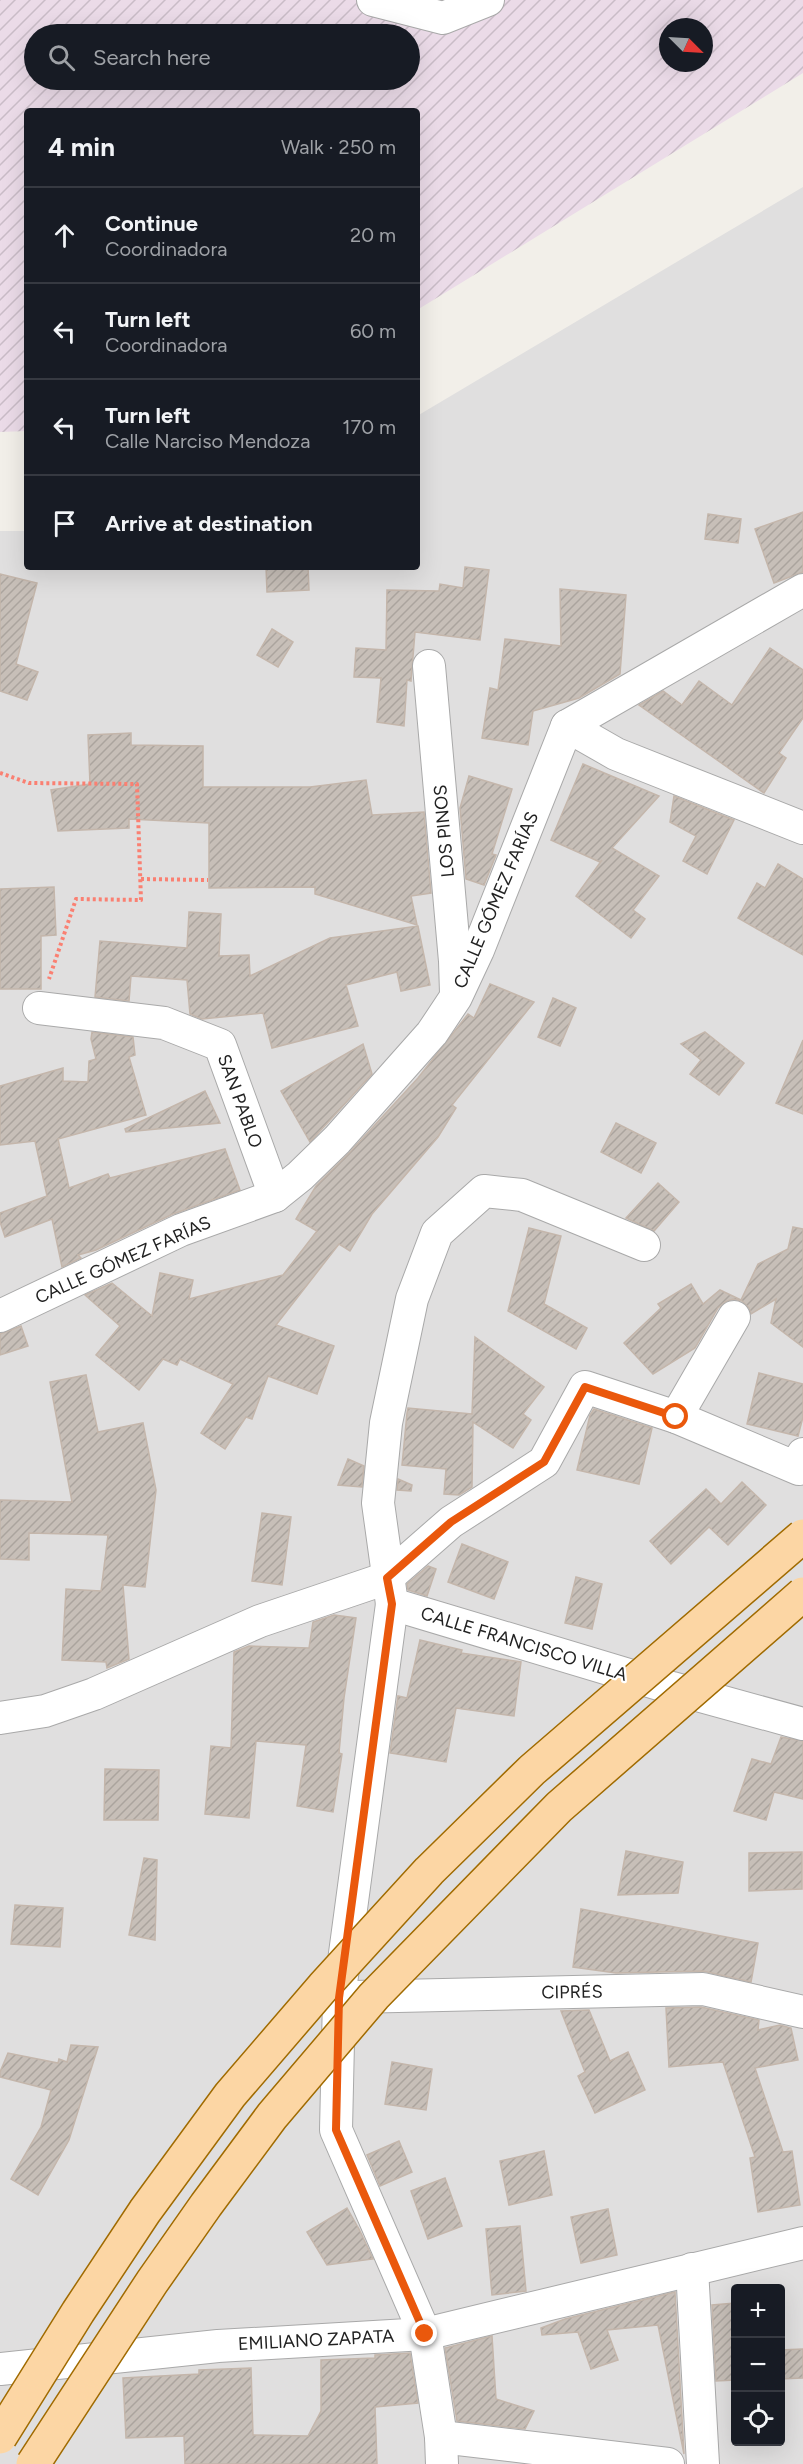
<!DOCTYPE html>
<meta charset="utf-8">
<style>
body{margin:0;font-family:Figtree,sans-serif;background:#20242c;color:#f1f3f6}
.controls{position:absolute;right:18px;bottom:18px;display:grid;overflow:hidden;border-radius:6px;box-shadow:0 6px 24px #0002}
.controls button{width:54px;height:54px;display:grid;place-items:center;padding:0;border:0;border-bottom:2px solid #363941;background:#171b24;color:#f1f3f6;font:30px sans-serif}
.compass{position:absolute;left:659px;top:18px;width:54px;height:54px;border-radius:50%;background:#171b24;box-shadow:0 6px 24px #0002;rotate:114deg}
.stop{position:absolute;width:18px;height:18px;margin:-14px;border:4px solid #ea580c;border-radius:50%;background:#fff}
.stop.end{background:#ea580c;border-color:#fff;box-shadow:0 2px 6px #0008}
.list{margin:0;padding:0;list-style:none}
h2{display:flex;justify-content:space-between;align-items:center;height:78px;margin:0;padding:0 24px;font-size:26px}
h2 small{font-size:20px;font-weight:400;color:#9ea1a6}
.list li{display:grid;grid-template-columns:39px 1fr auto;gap:18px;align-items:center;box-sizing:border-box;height:96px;padding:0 24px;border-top:2px solid #363941}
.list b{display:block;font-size:22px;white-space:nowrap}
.list p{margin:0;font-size:20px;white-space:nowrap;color:#9ea1a6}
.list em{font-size:20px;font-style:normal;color:#9ea1a6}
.icon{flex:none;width:33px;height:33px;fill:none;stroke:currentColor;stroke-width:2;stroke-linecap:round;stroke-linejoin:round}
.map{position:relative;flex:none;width:803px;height:2464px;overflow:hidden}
.search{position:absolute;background:#171b24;box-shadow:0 6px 24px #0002;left:24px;top:24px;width:396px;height:66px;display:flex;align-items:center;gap:15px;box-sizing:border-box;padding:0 21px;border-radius:33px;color:#9ea1a6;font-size:22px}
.panel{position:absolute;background:#171b24;box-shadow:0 6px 24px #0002;left:24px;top:108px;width:396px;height:462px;border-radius:6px}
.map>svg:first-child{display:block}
.residential{fill:#e0dfdf;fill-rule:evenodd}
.industrial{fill:url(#industrial-furrows);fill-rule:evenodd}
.building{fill:url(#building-hatch);stroke:#c4b6ab;stroke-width:1.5}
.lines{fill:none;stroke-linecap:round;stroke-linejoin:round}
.minor-casing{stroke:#a9a9a9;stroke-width:34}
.path{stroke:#fa8072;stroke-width:4;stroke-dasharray:3 3;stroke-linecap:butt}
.minor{stroke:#fff;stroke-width:32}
.major-bridge-casing{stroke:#a06b00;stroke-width:36;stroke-linecap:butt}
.major-bridge{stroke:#fcd6a4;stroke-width:33}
.route{stroke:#ea580c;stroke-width:8}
.labels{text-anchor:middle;stroke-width:4.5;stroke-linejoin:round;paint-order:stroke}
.street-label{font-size:18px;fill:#222;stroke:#fff}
</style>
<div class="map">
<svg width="803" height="2464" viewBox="0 0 803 2464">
<defs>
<pattern id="industrial-furrows" width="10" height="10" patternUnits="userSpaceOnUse" patternTransform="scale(1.5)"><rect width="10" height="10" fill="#ebdbe8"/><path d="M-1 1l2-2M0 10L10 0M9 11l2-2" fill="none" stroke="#c9bcc7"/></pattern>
<pattern id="building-hatch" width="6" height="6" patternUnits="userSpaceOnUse" patternTransform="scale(1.5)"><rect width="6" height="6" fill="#c7bfb8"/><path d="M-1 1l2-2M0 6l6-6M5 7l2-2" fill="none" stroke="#aba49e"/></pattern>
</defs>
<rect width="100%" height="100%" fill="#f2efe9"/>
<path class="residential" d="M803,187V2464H0V531H27V567H417V416ZM736,2288H780V2442H736Z"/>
<path class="industrial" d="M0,0H803V73L417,310V111H27V431L0,432ZM668,27H704V63H668ZM34,34H410V80H34Z"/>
<g class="building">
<polygon points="803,512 803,572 774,583 755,529"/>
<polygon points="708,514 741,519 738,543 705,539"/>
<polygon points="266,567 308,567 309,590 267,592"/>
<polygon points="465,567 489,570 480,640 415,632 411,681 407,680 404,726 377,722 381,678 354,677 356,648 386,650 387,590 439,591 440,584 463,588"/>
<polygon points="0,574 37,583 16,664 38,672 27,700 0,691"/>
<polygon points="560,589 626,595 620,674 579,698 533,711 528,745 482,738 490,688 498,690 505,639 561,646"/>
<polygon points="272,629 293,642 278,667 257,655"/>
<polygon points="770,648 803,670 803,718 779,753 786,758 764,793 639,705 663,691 682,705 699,681 732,705"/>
<polygon points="131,733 131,745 203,746 203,787 310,787 366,780 372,815 424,812 431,893 411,896 417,925 315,894 315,887 209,888 209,823 129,819 129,828 58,831 51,790 90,784 88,735"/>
<polygon points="583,764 659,796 612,848 659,876 633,910 645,919 631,938 576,896 602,860 600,862 551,840"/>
<polygon points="469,776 512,789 492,854 496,855 484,885 466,879 460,808"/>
<polygon points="674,796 734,820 707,874 683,861 696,836 670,822"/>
<polygon points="778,864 803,879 803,955 738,918 757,883 765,888"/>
<polygon points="54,887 56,935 41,936 41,989 0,989 0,889"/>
<polygon points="189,912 221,914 219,956 249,955 250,976 330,938 418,926 430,985 401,991 397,972 346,985 358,1026 272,1048 263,1013 202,1019 190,1014 187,980 131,976 129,1001 95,997 100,941 187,948"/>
<polygon points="490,984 534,1002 452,1105 456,1108 438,1137 372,1214 350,1251 339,1244 276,1325 334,1346 317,1394 268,1376 252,1419 246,1417 225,1449 201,1433 233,1384 180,1359 177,1365 163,1359 139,1390 96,1355 120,1326 85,1295 112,1283 152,1316 160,1273 193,1280 189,1299 283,1275 317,1231 296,1219 316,1186 350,1152 418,1078 468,1014 474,1018"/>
<polygon points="553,998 576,1008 560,1046 538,1037"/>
<polygon points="92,1032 133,1037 135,1055 129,1057 146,1115 58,1139 69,1188 108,1174 110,1178 225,1149 240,1190 173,1214 96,1250 78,1255 81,1258 62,1267 52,1219 5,1237 0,1222 0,1213 47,1196 35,1141 0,1145 0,1086 63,1068 63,1081 88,1082 89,1061 96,1059 91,1039"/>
<polygon points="705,1032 744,1063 719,1095 690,1074 701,1060 681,1044"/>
<polygon points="803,1040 803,1114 776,1103"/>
<polygon points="363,1044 372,1074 310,1142 281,1091"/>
<polygon points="205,1091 220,1123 126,1132 125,1129"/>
<polygon points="616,1123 656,1143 641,1173 601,1152"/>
<polygon points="658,1183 679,1202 654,1231 626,1218"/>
<polygon points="793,1227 803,1229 803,1347 771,1323 776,1299 751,1314 749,1308 742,1301 733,1299 725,1302 718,1308 695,1348 653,1374 624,1343 661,1308 658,1304 691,1284 703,1304 720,1290 741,1300 758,1264 788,1249"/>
<polygon points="529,1228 561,1236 544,1304 587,1328 576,1349 508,1311"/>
<polygon points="21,1326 28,1346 0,1355 0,1334"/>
<polygon points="475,1337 544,1387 523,1414 531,1420 513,1448 473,1422 472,1487 459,1495 444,1494 446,1469 402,1465 407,1413 408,1408 472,1414"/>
<polygon points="759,1373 803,1384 803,1417 798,1436 747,1424"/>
<polygon points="86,1375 98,1432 143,1423 156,1490 145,1587 123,1585 129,1659 107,1668 106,1662 62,1660 66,1589 101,1591 108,1535 29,1533 29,1560 0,1559 0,1500 72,1502 50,1382"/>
<polygon points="594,1409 652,1428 639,1484 577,1470 590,1415"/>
<polygon points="348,1459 364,1466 362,1487 338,1485"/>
<polygon points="398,1479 412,1485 411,1491 397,1490"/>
<polygon points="742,1482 766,1505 728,1545 709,1527 671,1564 650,1541 706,1489 721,1504"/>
<polygon points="262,1513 291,1517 282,1585 252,1581"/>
<polygon points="462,1544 508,1562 494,1599 448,1582"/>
<polygon points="428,1566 436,1569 427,1596 408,1590 407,1584"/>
<polygon points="576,1577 602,1584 592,1629 565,1623"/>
<polygon points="334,1615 356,1618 344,1698 339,1753 342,1754 333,1812 297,1806 306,1745 256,1741 249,1818 205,1814 211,1746 231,1748 234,1652 249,1646 309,1648 313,1622"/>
<polygon points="420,1640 462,1650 461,1653 521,1662 514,1716 456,1708 446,1762 390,1753 398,1696 407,1698"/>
<polygon points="781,1737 803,1741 803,1799 774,1792 766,1820 734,1811 752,1759 771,1764"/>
<polygon points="105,1769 159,1770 158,1820 104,1820"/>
<polygon points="626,1851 683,1862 678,1893 618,1895"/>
<polygon points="802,1852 802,1889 749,1891 749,1853"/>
<polygon points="144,1858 157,1860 155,1940 129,1935"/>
<polygon points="15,1905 63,1908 60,1947 11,1944"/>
<polygon points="581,1909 758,1943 751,1982 703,1971 616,1973 573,1967"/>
<polygon points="701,2007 759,2020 758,2030 780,2025 791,2028 798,2060 755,2068 783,2152 792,2151 800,2205 758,2212 750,2158 755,2157 723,2062 669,2067 666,2008"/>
<polygon points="589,2010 610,2061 628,2052 645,2090 595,2113 578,2076 585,2072 561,2011"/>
<polygon points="71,2045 98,2047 69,2140 38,2195 11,2179 41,2127 51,2090 0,2077 0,2072 8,2053 58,2063 59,2059 67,2062"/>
<polygon points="392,2062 432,2069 426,2110 385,2104"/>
<polygon points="399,2141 412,2172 380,2186 367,2155"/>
<polygon points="544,2151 552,2195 509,2205 500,2161"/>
<polygon points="445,2178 462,2226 428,2239 411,2191"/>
<polygon points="347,2208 359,2229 373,2259 327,2265 307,2232"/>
<polygon points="608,2209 617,2255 581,2263 571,2217"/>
<polygon points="520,2226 526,2291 492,2295 486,2229"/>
<polygon points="675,2292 684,2454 658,2325 607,2330 618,2360 591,2369 578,2332 542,2335 541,2328 565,2319"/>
<polygon points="735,2303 735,2380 716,2381 712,2305"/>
<polygon points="492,2336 496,2399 534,2411 525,2429 457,2421 445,2348"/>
<polygon points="803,2349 803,2378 780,2379 780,2350"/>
<polygon points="410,2353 418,2403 375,2407 377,2464 185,2464 184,2436 126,2438 123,2378 199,2374 199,2370 251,2368 253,2435 308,2436 321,2411 321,2360 375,2358 375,2355"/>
</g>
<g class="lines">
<defs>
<g id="minor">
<polyline points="373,0 443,18 488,0"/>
<polyline points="429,666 455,961 456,993"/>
<polyline points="567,726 616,754 803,828"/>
<polyline points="39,1008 164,1023 220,1045 275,1196"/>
<polyline points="644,1245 522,1195 484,1191 437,1233 412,1299 386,1423 378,1503 392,1604 672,1688 803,1724"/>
<polyline points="0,1316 181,1230 275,1196 300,1176 337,1140 432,1033 456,997 478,950 567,726 803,590"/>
<polyline points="676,1417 734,1317"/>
<polyline points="392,1604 339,1998 336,2130 425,2334 441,2437 442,2464"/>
<polyline points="0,1718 45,1711 94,1694 260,1621 387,1578 451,1522 544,1462 585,1387 676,1417 799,1469 803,1454"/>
<polyline points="353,1997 703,1989 803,2012"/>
<polyline points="692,2269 703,2464"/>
<polyline points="0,2369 218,2346 425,2334 803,2243"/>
<polyline points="441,2437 668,2464"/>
</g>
</defs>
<use href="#minor" class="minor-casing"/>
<g class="path">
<polyline points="0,773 29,783 137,784 141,900 76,899 49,979"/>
<polyline points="141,879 208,880"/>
</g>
<use href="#minor" class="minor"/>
<defs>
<g id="major-bridge">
<polyline points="0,2437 78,2312 145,2211 230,2095 323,1987 429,1871 532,1770 803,1536"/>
<polyline points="33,2464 152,2282 206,2205 272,2116 374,1996 559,1807 803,1594"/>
</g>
</defs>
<use href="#major-bridge" class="major-bridge-casing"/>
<use href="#major-bridge" class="major-bridge"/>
</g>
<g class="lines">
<polyline class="route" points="425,2334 336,2130 339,1998 392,1604 387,1578 451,1522 544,1462 585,1387 676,1417"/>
</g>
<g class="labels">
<g class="street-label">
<text transform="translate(444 831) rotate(-95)" y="6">LOS PINOS</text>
<text transform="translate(496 900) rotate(-67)" y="6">CALLE GÓMEZ FARÍAS</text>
<text transform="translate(240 1101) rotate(70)" y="6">SAN PABLO</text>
<text transform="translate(123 1260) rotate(-24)" y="6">CALLE GÓMEZ FARÍAS</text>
<text transform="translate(524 1644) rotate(17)" y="6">CALLE FRANCISCO VILLA</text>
<text transform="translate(572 1992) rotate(-1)" y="6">CIPRÉS</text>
<text transform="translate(316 2340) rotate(-3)" y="6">EMILIANO ZAPATA</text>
</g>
</g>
</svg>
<div class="controls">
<button>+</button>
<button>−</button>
<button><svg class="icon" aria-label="locate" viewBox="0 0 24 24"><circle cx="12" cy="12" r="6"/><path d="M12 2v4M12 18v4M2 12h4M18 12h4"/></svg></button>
</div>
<svg class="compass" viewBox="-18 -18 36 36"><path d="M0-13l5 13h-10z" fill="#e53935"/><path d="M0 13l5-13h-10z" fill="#9ea1a6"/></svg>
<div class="stop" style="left:676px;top:1417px"></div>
<div class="stop end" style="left:425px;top:2334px"></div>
<div class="search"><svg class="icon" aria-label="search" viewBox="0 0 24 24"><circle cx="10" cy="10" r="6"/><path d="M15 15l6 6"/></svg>Search here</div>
<section class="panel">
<h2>4 min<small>Walk · 250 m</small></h2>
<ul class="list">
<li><svg class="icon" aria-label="ahead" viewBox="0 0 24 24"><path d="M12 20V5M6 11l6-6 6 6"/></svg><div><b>Continue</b><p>Coordinadora</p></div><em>20 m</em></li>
<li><svg class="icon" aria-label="left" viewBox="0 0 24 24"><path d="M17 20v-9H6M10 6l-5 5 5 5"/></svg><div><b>Turn left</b><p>Coordinadora</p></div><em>60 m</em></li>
<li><svg class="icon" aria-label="left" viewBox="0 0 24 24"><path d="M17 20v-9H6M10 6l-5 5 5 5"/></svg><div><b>Turn left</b><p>Calle Narciso Mendoza</p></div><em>170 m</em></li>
<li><svg class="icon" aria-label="arrive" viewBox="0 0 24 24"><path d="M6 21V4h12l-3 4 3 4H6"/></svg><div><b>Arrive at destination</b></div></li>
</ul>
</section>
</div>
